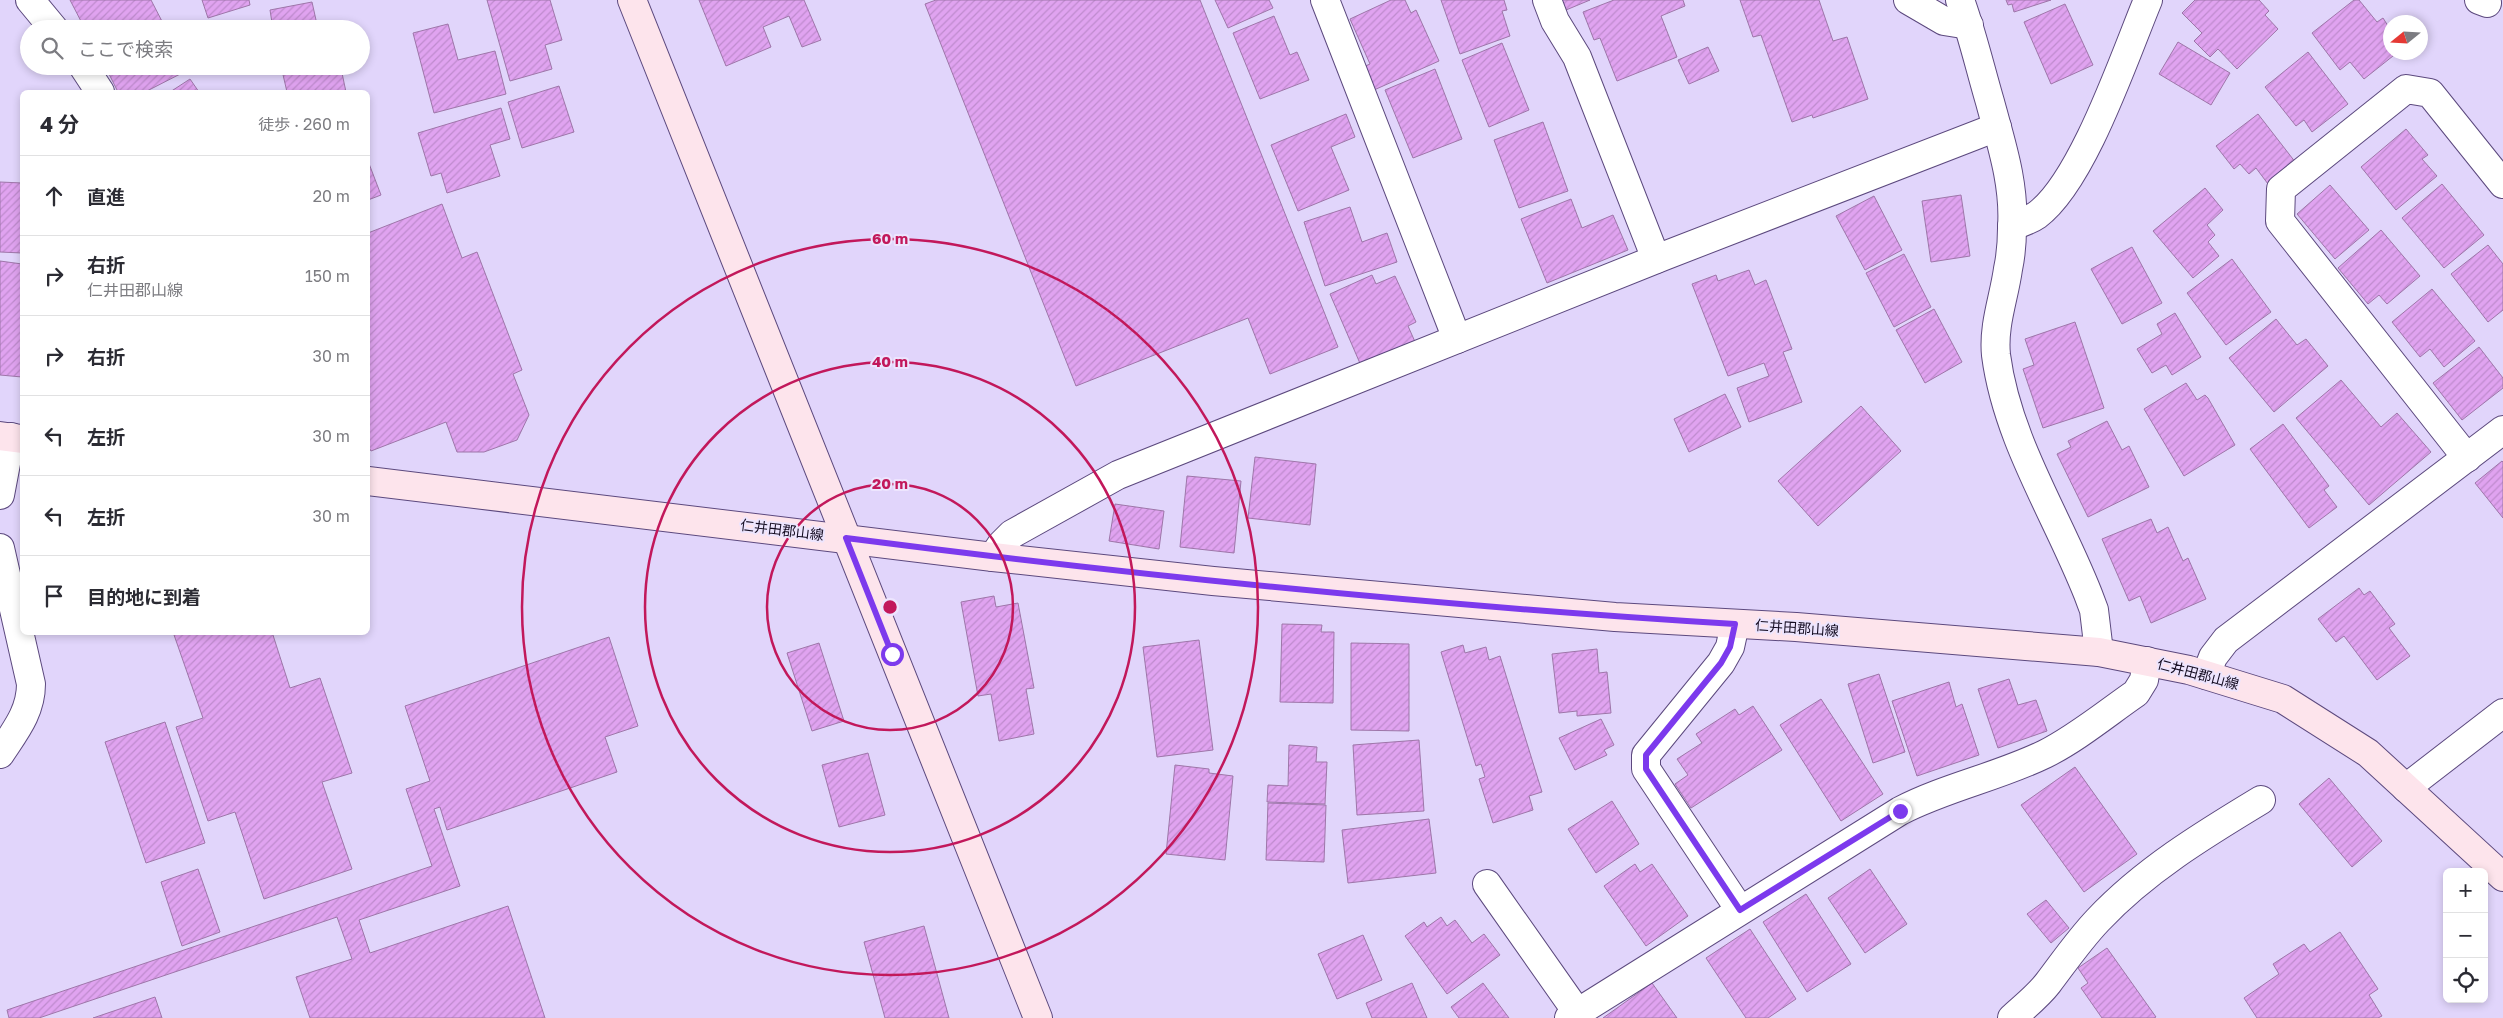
<!DOCTYPE html>
<html lang="ja">
<meta charset="utf-8">
<style>
body{margin:0;font-family:"Golos Text","Noto Sans JP",sans-serif;background:#f7f7f7;color:#2b2b33}
.controls{position:absolute;right:15px;bottom:15px;display:grid;overflow:hidden;border-radius:8px;box-shadow:0 2px 8px #0003}
.controls button{width:45px;height:45px;display:grid;place-items:center;padding:0;border:0;border-bottom:1px solid #e1e1e2;background:#fff;color:#2b2b33;font:25px sans-serif}
.compass{position:absolute;left:2383px;top:15px;width:45px;height:45px;border-radius:50%;background:#fff;box-shadow:0 2px 8px #0003;rotate:252deg}
.stop{position:absolute;width:15px;height:15px;margin:-11px;border:4px solid #7c3aed;border-radius:50%;background:#fff}
.stop.end{background:#7c3aed;border-color:#fff;box-shadow:0 1px 5px #0008}
.list{margin:0;padding:0;list-style:none}
h2{display:flex;justify-content:space-between;align-items:center;height:65px;margin:0;padding:0 20px;font-size:21px}
h2 small{font-size:16px;font-weight:400;color:#7c7c81}
.list li{display:grid;grid-template-columns:32px 1fr auto;gap:15px;align-items:center;box-sizing:border-box;height:80px;padding:0 20px;border-top:1px solid #e1e1e2}
.list b{display:block;font-size:19px;white-space:nowrap}
.list p{margin:0;font-size:16px;white-space:nowrap;color:#7c7c81}
.list em{font-size:16px;font-style:normal;color:#7c7c81}
.icon{flex:none;width:28px;height:28px;fill:none;stroke:currentColor;stroke-width:2;stroke-linecap:round;stroke-linejoin:round}
.map{position:relative;flex:none;width:2503px;height:1018px;overflow:hidden}
.search{position:absolute;background:#fff;box-shadow:0 2px 8px #0003;left:20px;top:20px;width:350px;height:55px;display:flex;align-items:center;gap:12px;box-sizing:border-box;padding:0 18px;border-radius:28px;color:#7c7c81;font-size:19px}
.panel{position:absolute;background:#fff;box-shadow:0 2px 8px #0003;left:20px;top:90px;width:350px;height:545px;border-radius:8px}
.map>svg:first-child{display:block}
.building{fill:url(#building-hatch);stroke:#9e76a9}
.lines{fill:none;stroke-linecap:round;stroke-linejoin:round}
.street-casing{stroke:#5c497e;stroke-width:30}
.secondary-casing{stroke:#5c497e;stroke-width:30}
.street{stroke:#fff;stroke-width:28}
.secondary{stroke:#fde4ec;stroke-width:28}
.route{stroke:#7c3aed;stroke-width:6}
.ring{fill:none;stroke:#c2185b;stroke-width:2.5}
.labels{text-anchor:middle;stroke-width:4;stroke-linejoin:round;paint-order:stroke}
.street-label{font-size:14px;fill:#150d22;stroke:#ede5fe}
.centre{fill:#c2185b;stroke:#ede5fe;stroke-width:2.5}
.ring-label{font-size:15px;text-anchor:middle;font-weight:bold;fill:#c2185b;stroke:#ede5fe;stroke-width:4;stroke-linejoin:round;paint-order:stroke}
</style>
<div class="map">
<svg width="2503" height="1018" viewBox="0 0 2503 1018">
<defs>
<pattern id="building-hatch" width="6" height="6" patternUnits="userSpaceOnUse" patternTransform="scale(1.25)"><rect width="6" height="6" fill="#e0a3f0"/><path d="M-1 1l2-2M0 6l6-6M5 7l2-2" fill="none" stroke="#bf8bce"/></pattern>
</defs>
<rect width="100%" height="100%" fill="#e1d5fb"/>
<g class="building">
<polygon points="70,0 151,0 166,29 85,29"/>
<polygon points="202,0 249,0 250,5 208,18"/>
<polygon points="487,0 550,0 562,40 545,45 552,69 510,81"/>
<polygon points="699,0 804,0 821,40 802,47 789,16 763,27 771,47 726,66"/>
<polygon points="936,0 1200,0 1338,347 1270,374 1248,318 1076,386 925,4"/>
<polygon points="1215,0 1269,0 1273,8 1228,28"/>
<polygon points="1391,0 1405,0 1411,13 1416,10 1439,61 1374,90 1363,67 1370,64 1350,19"/>
<polygon points="1441,0 1504,0 1507,10 1502,11 1510,36 1460,54"/>
<polygon points="1562,0 1590,0 1566,10"/>
<polygon points="1614,0 1683,0 1685,6 1661,16 1677,57 1617,81 1600,38 1594,40 1583,12"/>
<polygon points="1740,0 1819,0 1833,41 1847,37 1868,99 1813,118 1812,115 1792,122 1761,35 1753,37"/>
<polygon points="2006,0 2051,0 2014,12 2012,4 2008,5"/>
<polygon points="2195,0 2259,0 2269,11 2265,15 2278,29 2237,69 2218,49 2210,57 2194,41 2202,33 2182,13"/>
<polygon points="2354,0 2359,0 2377,22 2383,18 2390,29 2390,52 2398,52 2364,79 2350,62 2340,70 2312,33"/>
<polygon points="312,2 318,29 273,29 270,10"/>
<polygon points="2065,4 2093,65 2051,84 2024,22"/>
<polygon points="1274,16 1290,55 1297,52 1309,80 1260,99 1233,33"/>
<polygon points="448,24 458,60 495,51 506,94 434,113 413,33"/>
<polygon points="2178,42 2230,73 2211,105 2159,74"/>
<polygon points="1502,43 1529,110 1489,127 1462,60"/>
<polygon points="1708,47 1719,71 1689,84 1678,60"/>
<polygon points="2308,52 2348,104 2312,132 2304,120 2296,126 2265,87"/>
<polygon points="105,66 186,66 188,70 145,92 118,92"/>
<polygon points="281,66 350,66 351,71 342,73 346,92 287,92"/>
<polygon points="1435,69 1462,139 1413,158 1385,90"/>
<polygon points="190,79 199,92 170,92"/>
<polygon points="559,86 574,132 522,148 508,102"/>
<polygon points="501,108 510,139 490,145 500,176 447,193 441,173 431,176 418,133"/>
<polygon points="1346,114 1355,137 1331,147 1349,190 1298,211 1271,145"/>
<polygon points="2258,114 2296,163 2268,184 2256,168 2249,174 2240,164 2234,169 2216,146"/>
<polygon points="1543,122 1568,191 1519,208 1494,140"/>
<polygon points="2406,129 2428,155 2422,159 2437,176 2396,210 2361,167"/>
<polygon points="368,161 381,195 368,200"/>
<polygon points="0,182 22,183 22,253 0,252"/>
<polygon points="2442,184 2484,235 2444,268 2402,218"/>
<polygon points="2330,185 2369,230 2335,259 2297,214"/>
<polygon points="2205,188 2223,210 2207,225 2215,235 2208,242 2219,256 2193,278 2153,231"/>
<polygon points="1961,195 1970,256 1931,262 1922,201"/>
<polygon points="1874,196 1902,250 1865,270 1836,216"/>
<polygon points="1571,199 1582,228 1613,215 1628,250 1547,283 1521,219"/>
<polygon points="442,204 462,258 477,252 522,370 513,374 529,415 517,440 484,452 457,452 446,422 371,451 368,446 368,233"/>
<polygon points="1350,207 1362,242 1387,233 1397,262 1325,286 1304,222"/>
<polygon points="2381,230 2420,276 2387,304 2379,295 2368,304 2338,268"/>
<polygon points="2488,245 2503,264 2503,310 2488,322 2451,274"/>
<polygon points="2132,247 2162,303 2122,324 2091,269"/>
<polygon points="1904,254 1931,307 1894,327 1866,273"/>
<polygon points="2232,259 2271,312 2226,345 2187,293"/>
<polygon points="0,261 22,264 22,377 0,375"/>
<polygon points="1749,270 1755,285 1766,280 1792,349 1783,352 1802,402 1749,422 1737,388 1769,376 1764,363 1728,376 1692,284 1716,275 1718,281"/>
<polygon points="1372,275 1376,284 1395,276 1416,322 1408,326 1416,344 1362,368 1330,294"/>
<polygon points="2432,289 2475,341 2444,367 2430,349 2420,357 2392,322"/>
<polygon points="1934,309 1962,362 1925,383 1896,330"/>
<polygon points="2175,313 2201,357 2172,375 2166,365 2152,373 2137,349 2162,334 2157,324"/>
<polygon points="2276,319 2297,345 2306,339 2328,366 2274,412 2229,358"/>
<polygon points="2075,322 2104,408 2043,428 2023,369 2034,365 2025,339"/>
<polygon points="2479,347 2503,378 2503,388 2462,420 2433,383"/>
<polygon points="2341,380 2381,427 2397,413 2431,452 2369,505 2296,418"/>
<polygon points="2186,383 2197,400 2205,395 2208,398 2235,445 2184,476 2144,409"/>
<polygon points="1725,394 1741,427 1689,452 1674,419"/>
<polygon points="1861,406 1901,451 1818,526 1778,481"/>
<polygon points="2107,421 2122,450 2129,446 2149,487 2088,517 2057,454 2071,447 2068,441"/>
<polygon points="2283,424 2329,486 2324,490 2337,507 2309,528 2250,449"/>
<polygon points="1255,457 1316,464 1310,525 1248,518"/>
<polygon points="2502,461 2503,462 2503,518 2475,483"/>
<polygon points="1187,476 1241,481 1234,553 1180,547"/>
<polygon points="1115,504 1164,511 1159,549 1109,541"/>
<polygon points="2151,519 2157,533 2168,527 2183,561 2188,558 2206,599 2151,623 2140,596 2129,601 2102,539"/>
<polygon points="2359,588 2364,595 2370,591 2395,624 2389,628 2410,656 2377,680 2344,636 2336,642 2318,619"/>
<polygon points="994,596 996,607 1018,603 1034,688 1026,689 1034,734 999,741 991,694 978,696 961,602"/>
<polygon points="1282,624 1322,625 1321,632 1334,632 1333,703 1280,702"/>
<polygon points="173,632 272,632 290,688 320,678 352,773 322,782 352,869 264,899 235,812 208,821 176,727 203,718"/>
<polygon points="609,637 638,726 605,737 617,772 447,830 440,807 434,809 460,886 359,920 370,953 508,906 545,1018 310,1018 296,977 352,959 337,917 39,1018 9,1018 7,1010 432,866 406,789 430,781 405,706"/>
<polygon points="1199,640 1213,750 1157,757 1143,647"/>
<polygon points="819,643 844,721 812,731 787,653"/>
<polygon points="1351,643 1409,644 1409,731 1351,730"/>
<polygon points="1463,645 1465,653 1486,647 1489,660 1500,656 1542,792 1529,796 1533,810 1493,823 1479,779 1485,777 1481,764 1476,766 1441,652"/>
<polygon points="1597,649 1599,673 1607,672 1611,713 1577,716 1577,711 1559,713 1552,654"/>
<polygon points="1879,674 1905,752 1873,763 1848,684"/>
<polygon points="2009,679 2018,705 2036,700 2047,731 1998,748 1978,689"/>
<polygon points="1949,682 1956,707 1962,704 1979,755 1917,776 1892,701"/>
<polygon points="1821,699 1883,794 1841,821 1780,725"/>
<polygon points="1753,706 1782,750 1691,808 1675,784 1688,775 1677,759 1702,743 1696,734 1735,709 1739,715"/>
<polygon points="1601,719 1614,745 1604,750 1607,755 1575,770 1559,738"/>
<polygon points="165,722 205,843 146,863 105,742"/>
<polygon points="1419,740 1424,811 1357,815 1353,745"/>
<polygon points="1289,745 1317,747 1316,762 1327,762 1325,804 1267,802 1268,785 1288,786"/>
<polygon points="868,753 885,815 839,827 822,765"/>
<polygon points="1175,765 1209,769 1209,773 1233,776 1225,860 1166,854"/>
<polygon points="2075,767 2137,854 2084,892 2021,805"/>
<polygon points="2329,778 2382,841 2352,867 2299,804"/>
<polygon points="1612,801 1639,844 1596,873 1568,829"/>
<polygon points="1268,803 1326,805 1324,862 1266,860"/>
<polygon points="1429,819 1436,873 1348,883 1342,830"/>
<polygon points="1635,864 1640,872 1652,864 1688,916 1646,946 1604,886"/>
<polygon points="198,869 220,932 182,946 161,882"/>
<polygon points="1870,869 1907,924 1865,953 1828,898"/>
<polygon points="1806,894 1851,964 1807,992 1763,922"/>
<polygon points="2046,900 2069,928 2051,943 2027,914"/>
<polygon points="1441,917 1447,926 1455,920 1472,943 1484,934 1500,955 1447,994 1405,936 1424,922 1427,927"/>
<polygon points="924,926 949,1018 885,1018 864,942"/>
<polygon points="1750,929 1796,999 1768,1018 1746,1018 1706,958"/>
<polygon points="2340,932 2378,989 2369,995 2382,1016 2378,1018 2257,1018 2244,998 2279,974 2273,964 2304,944 2310,952"/>
<polygon points="1363,935 1382,980 1337,999 1318,954"/>
<polygon points="2107,948 2156,1017 2154,1018 2102,1018 2081,988 2088,983 2078,968"/>
<polygon points="1412,983 1427,1018 1372,1018 1366,1003"/>
<polygon points="1483,983 1509,1018 1459,1018 1451,1007"/>
<polygon points="1652,983 1677,1018 1603,1018"/>
<polygon points="155,997 162,1018 93,1018"/>
</g>
<g class="lines">
<defs>
<g id="street">
<polyline points="30,0 54,29"/>
<polyline points="1325,0 1457,339"/>
<polyline points="1547,0 1555,21 1577,57 1656,259"/>
<polyline points="1908,0 1944,21 1969,25"/>
<path d="M1960,0C1972,33 1980,68 1990,102C2001,143 2015,184 2012,228C2012,241 2011,255 2008,269C2004,298 1993,325 1996,355C2007,440 2057,515 2088,594L2094,610L2099,652"/>
<polyline points="2479,0 2487,3"/>
<polyline points="83,66 100,92"/>
<path d="M2012,226C2021,223 2030,220 2037,215C2083,181 2125,55 2148,0"/>
<polyline points="2467,458 2280,221 2281,189 2406,89 2430,93 2503,184"/>
<polyline points="0,495 11,437"/>
<path d="M0,548L31,684C31,712 15,731 0,754"/>
<polyline points="993,557 1001,545 1012,534 1118,475 1664,256 1997,127"/>
<polyline points="1735,624 1730,647 1721,663 1646,755 1646,769 1740,910"/>
<polyline points="2206,675 2213,657 2226,640 2503,430"/>
<polyline points="2406,788 2503,713"/>
<polyline points="1487,884 1577,1012"/>
<path d="M1569,1018L1900,811C1946,787 1998,777 2045,754C2077,738 2107,713 2136,693L2144,680L2147,661"/>
<path d="M2012,1018C2024,1007 2038,996 2048,983C2064,962 2079,940 2098,920C2144,871 2203,835 2261,800"/>
</g>
<g id="secondary">
<polyline points="632,0 1038,1018"/>
<polyline points="0,436 22,439"/>
<polyline points="368,481 993,557 1213,581 1615,617 1796,627 2099,652 2189,670 2283,699 2368,753 2503,877"/>
</g>
</defs>
<use href="#street" class="street-casing"/>
<use href="#secondary" class="secondary-casing"/>
<use href="#street" class="street"/>
<use href="#secondary" class="secondary"/>
</g>
<g class="lines">
<path class="route" d="M892,654L846,538C1141,576 1438,606 1735,624L1730,647L1721,663L1646,755V769L1740,910L1900,811"/>
</g>
<g class="ring">
<circle cx="890" cy="607" r="123"/>
<circle cx="890" cy="607" r="245"/>
<circle cx="890" cy="607" r="368"/>
</g>
<g class="labels">
<g class="street-label">
<text transform="translate(782 530) rotate(7)" y="5">仁井田郡山線</text>
<text transform="translate(1797 628) rotate(4)" y="5">仁井田郡山線</text>
<text transform="translate(2198 674) rotate(15)" y="5">仁井田郡山線</text>
</g>
</g>
<circle cx="890" cy="607" r="8" class="centre"/>
<g class="ring-label">
<text x="890" y="244">60 m</text>
<text x="890" y="367">40 m</text>
<text x="890" y="489">20 m</text>
</g>
</svg>
<div class="controls">
<button>+</button>
<button>−</button>
<button><svg class="icon" aria-label="locate" viewBox="0 0 24 24"><circle cx="12" cy="12" r="6"/><path d="M12 2v4M12 18v4M2 12h4M18 12h4"/></svg></button>
</div>
<svg class="compass" viewBox="-18 -18 36 36"><path d="M0-13l5 13h-10z" fill="#e53935"/><path d="M0 13l5-13h-10z" fill="#7c7c81"/></svg>
<div class="stop" style="left:892px;top:654px"></div>
<div class="stop end" style="left:1900px;top:811px"></div>
<div class="search"><svg class="icon" aria-label="search" viewBox="0 0 24 24"><circle cx="10" cy="10" r="6"/><path d="M15 15l6 6"/></svg>ここで検索</div>
<section class="panel">
<h2>4 分<small>徒歩 · 260 m</small></h2>
<ul class="list">
<li><svg class="icon" aria-label="ahead" viewBox="0 0 24 24"><path d="M12 20V5M6 11l6-6 6 6"/></svg><div><b>直進</b></div><em>20 m</em></li>
<li><svg class="icon" aria-label="right" viewBox="0 0 24 24"><path d="M7 20v-9h11M14 6l5 5-5 5"/></svg><div><b>右折</b><p>仁井田郡山線</p></div><em>150 m</em></li>
<li><svg class="icon" aria-label="right" viewBox="0 0 24 24"><path d="M7 20v-9h11M14 6l5 5-5 5"/></svg><div><b>右折</b></div><em>30 m</em></li>
<li><svg class="icon" aria-label="left" viewBox="0 0 24 24"><path d="M17 20v-9H6M10 6l-5 5 5 5"/></svg><div><b>左折</b></div><em>30 m</em></li>
<li><svg class="icon" aria-label="left" viewBox="0 0 24 24"><path d="M17 20v-9H6M10 6l-5 5 5 5"/></svg><div><b>左折</b></div><em>30 m</em></li>
<li><svg class="icon" aria-label="arrive" viewBox="0 0 24 24"><path d="M6 21V4h12l-3 4 3 4H6"/></svg><div><b>目的地に到着</b></div></li>
</ul>
</section>
</div>
